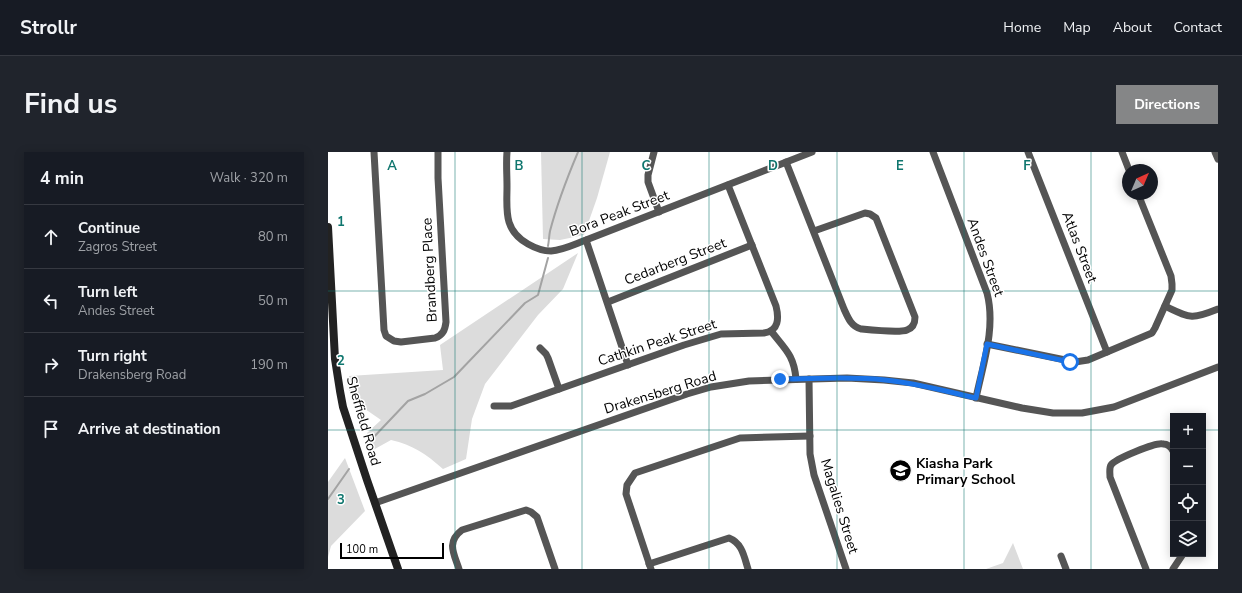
<!DOCTYPE html>
<meta charset="utf-8">
<style>
body{margin:0;font-family:"Nunito Sans",sans-serif;background:#20242c;color:#f1f3f6}
.controls{position:absolute;right:12px;bottom:12px;display:grid;overflow:hidden;border-radius:0px;box-shadow:0 2px 10px #0003}
.controls button{width:36px;height:36px;display:grid;place-items:center;padding:0;border:0;border-bottom:1px solid #363941;background:#171b24;color:#f1f3f6;font:20px sans-serif}
.compass{position:absolute;left:794px;top:12px;width:36px;height:36px;border-radius:50%;background:#171b24;box-shadow:0 2px 10px #0003;rotate:44deg}
.scale{position:absolute;left:12px;bottom:10px;width:104px;box-sizing:border-box;padding-left:4px;border:2px solid #000;border-top:0;font-size:11px;line-height:14px;white-space:nowrap;color:#000;-webkit-text-stroke:3px #fff;paint-order:stroke}
.stop{position:absolute;width:12px;height:12px;margin:-9px;border:3px solid #1a73e8;border-radius:50%;background:#fff}
.stop.end{background:#1a73e8;border-color:#fff;box-shadow:0 1px 4px #0008}
.list{margin:0;padding:0;list-style:none}
h2{display:flex;justify-content:space-between;align-items:center;height:52px;margin:0;padding:0 16px;font-size:17px}
h2 small{font-size:13px;font-weight:400;color:#9ea1a6}
.list li{display:grid;grid-template-columns:26px 1fr auto;gap:12px;align-items:center;box-sizing:border-box;height:64px;padding:0 16px;border-top:1px solid #363941}
.list b{display:block;font-size:15px;white-space:nowrap}
.list p{margin:0;font-size:13px;white-space:nowrap;color:#9ea1a6}
.list em{font-size:13px;font-style:normal;color:#9ea1a6}
.icon{flex:none;width:22px;height:22px;fill:none;stroke:currentColor;stroke-width:2;stroke-linecap:round;stroke-linejoin:round}
.map{position:relative;flex:none;width:890px;height:417px;overflow:hidden;border-radius:0px}
header{display:flex;align-items:center;gap:24px;box-sizing:border-box;height:56px;padding:0 20px;background:#171b24;border-bottom:1px solid #363941}
header strong{font-size:19px}
nav{display:flex;gap:22px;margin-inline-start:auto;font-size:14px}
.intro{display:flex;align-items:center;justify-content:space-between;box-sizing:border-box;height:96px;padding:0 24px}
h1{margin:0;font-size:28px}
.button{padding:10px 18px;border-radius:0px;background:#858687;color:#fff;font-size:14px;font-weight:700}
main{display:flex;gap:24px;padding:0 24px}
aside{flex:1;background:#171b24;border-radius:0px;box-shadow:0 2px 10px #0003}
.map>svg:first-child{display:block}
.green{fill:#dcdcdc}
.lines{fill:none;stroke-linecap:round;stroke-linejoin:round}
.stream{stroke:#a3a3a3;stroke-width:2}
.street{stroke:#555;stroke-width:7}
.secondary{stroke:#222;stroke-width:8}
.route{stroke:#1a73e8;stroke-width:5}
.grid{fill:none;stroke:#0f766e;stroke-width:1;stroke-opacity:0.55}
.labels{text-anchor:middle;stroke-width:3;stroke-linejoin:round;paint-order:stroke}
.street-label{font-size:14px;fill:#000;stroke:#fff}
.poi-label{font-size:14px;font-weight:bold;fill:#000;stroke:#fff;text-anchor:start}
.grid-label{font-size:13px;text-anchor:middle;font-weight:bold;fill:#0f766e;stroke:#fff;stroke-width:3;stroke-linejoin:round;paint-order:stroke}
</style>
<header>
<strong>Strollr</strong>
<nav><a>Home</a><a>Map</a><a>About</a><a>Contact</a></nav>
</header>
<div class="intro"><h1>Find us</h1><a class="button">Directions</a></div>
<main>
<aside>
<h2>4 min<small>Walk · 320 m</small></h2>
<ul class="list">
<li><svg class="icon" aria-label="ahead" viewBox="0 0 24 24"><path d="M12 20V5M6 11l6-6 6 6"/></svg><div><b>Continue</b><p>Zagros Street</p></div><em>80 m</em></li>
<li><svg class="icon" aria-label="left" viewBox="0 0 24 24"><path d="M17 20v-9H6M10 6l-5 5 5 5"/></svg><div><b>Turn left</b><p>Andes Street</p></div><em>50 m</em></li>
<li><svg class="icon" aria-label="right" viewBox="0 0 24 24"><path d="M7 20v-9h11M14 6l5 5-5 5"/></svg><div><b>Turn right</b><p>Drakensberg Road</p></div><em>190 m</em></li>
<li><svg class="icon" aria-label="arrive" viewBox="0 0 24 24"><path d="M6 21V4h12l-3 4 3 4H6"/></svg><div><b>Arrive at destination</b></div></li>
</ul>
</aside>
<div class="map">
<svg width="890" height="417" viewBox="0 0 890 417">
<rect width="100%" height="100%" fill="#fff"/>
<g class="green">
<polygon points="213,0 282,0 269,46 256,83 232,88 215,87"/>
<path d="M250,101L235,137L210,163L157,232L144,267L138,307L115,317C98,302 85,293 63,288L45,298L39,288V281L53,268L27,250L21,240V224L115,218L112,193Z"/>
<polygon points="17,306 37,359 3,394 0,405 0,330"/>
<polygon points="685,391 695,417 658,417 675,411"/>
</g>
<g class="lines">
<g class="stream">
<path d="M220,94C221,89 221,84 222,79C229,52 239,26 250,0"/>
<polyline points="42,289 80,249 97,242 126,225 197,151 210,143 220,106"/>
<polyline points="0,347 21,317"/>
</g>
<g class="street">
<path d="M46,0L56,178L58,184L66,189L73,190L107,186C115,183 117,178 118,170L110,26V0"/>
<path d="M179,0C178,11 179,22 179,34C179,58 175,78 200,92C207,96 215,99 223,99C235,98 247,92 258,88L484,0"/>
<polyline points="326,0 320,23 320,30 331,60"/>
<path d="M605,0L659,141C668,176 655,212 648,246"/>
<polyline points="700,0 779,200"/>
<polyline points="794,0 801,18"/>
<polyline points="887,0 890,7"/>
<path d="M458,10L516,157C520,166 523,174 533,177C543,178 572,181 579,178C585,176 587,171 587,165L548,66L542,62L537,61L486,79"/>
<polyline points="258,88 300,213"/>
<polyline points="280,150 424,93"/>
<path d="M837,154C862,166 863,168 890,157"/>
<path d="M443,179C457,197 466,203 468,227"/>
<polyline points="659,192 747,210 760,208 824,181 827,176 844,138 844,132 843,124 810,42"/>
<polyline points="212,196 218,202 220,206 231,237"/>
<polyline points="481,227 482,302 486,323 518,417"/>
<path d="M166,254H183L356,193L393,182L436,181C451,179 451,166 448,154L400,33"/>
<polyline points="47,351 359,242 383,235 421,229 519,226 556,228 585,231 694,256 725,261 754,261 786,255 890,215"/>
<polyline points="733,404 738,417"/>
<path d="M321,412L401,386C414,391 416,404 420,417"/>
<path d="M131,417C126,402 118,390 134,378L198,358L203,360L209,365L227,417"/>
<polyline points="323,417 298,342 299,333 307,321 412,286 482,284"/>
<path d="M818,417L782,325C782,321 781,316 783,313C787,307 828,290 835,292C840,292 843,295 845,299"/>
<polyline points="845,417 855,402"/>
</g>
<polyline class="secondary" points="0,75 7,207 12,239 15,255 39,328 70,417"/>
</g>
<g class="lines">
<path class="route" d="M452,227C487,227 522,224 557,228C588,231 617,239 648,246L659,192L742,210"/>
</g>
<path class="grid" d="M127,0V417M254,0V417M381,0V417M509,0V417M636,0V417M763,0V417M0,139H890M0,278H845M875,278H890"/>
<defs>
<symbol id="school-disc" viewBox="-11 -11 22 22"><circle r="9.5" fill="#000" stroke="#fff"/><path d="M0-5L7-2L0 1L-7-2ZM-4 1L0 2.5L4 1V4Q0 6-4 4Z" fill="#fff"/></symbol>
</defs>
<g fill-rule="evenodd">
<use href="#school-disc" x="560" y="306" width="25" height="25"/>
</g>
<g class="labels">
<g class="street-label">
<text transform="translate(291 61) rotate(-21)" y="5">Bora Peak Street</text>
<text transform="translate(752 95) rotate(69)" y="5">Atlas Street</text>
<text transform="translate(658 105) rotate(70)" y="5">Andes Street</text>
<text transform="translate(347 109) rotate(-21)" y="5">Cedarberg Street</text>
<text transform="translate(101 118) rotate(-93)" y="5">Brandberg Place</text>
<text transform="translate(329 190) rotate(-18)" y="5">Cathkin Peak Street</text>
<text transform="translate(332 240) rotate(-17)" y="5">Drakensberg Road</text>
<text transform="translate(36 269) rotate(74)" y="5">Sheffield Road</text>
<text transform="translate(512 354) rotate(73)" y="5">Magalies Street</text>
</g>
<g class="poi-label">
<text x="588" y="316">Kiasha Park<tspan x="588" dy="16">Primary School</tspan></text>
</g>
</g>
<g class="grid-label">
<text x="64" y="18">A</text>
<text x="191" y="18">B</text>
<text x="318" y="18">C</text>
<text x="445" y="18">D</text>
<text x="572" y="18">E</text>
<text x="699" y="18">F</text>
<text x="13" y="74">1</text>
<text x="13" y="213">2</text>
<text x="13" y="352">3</text>
</g>
</svg>
<div class="controls">
<button>+</button>
<button>−</button>
<button><svg class="icon" aria-label="locate" viewBox="0 0 24 24"><circle cx="12" cy="12" r="6"/><path d="M12 2v4M12 18v4M2 12h4M18 12h4"/></svg></button>
<button><svg class="icon" aria-label="layers" viewBox="0 0 24 24"><path d="M12 4l9 5-9 5-9-5zM3 14l9 5 9-5"/></svg></button>
</div>
<svg class="compass" viewBox="-18 -18 36 36"><path d="M0-13l5 13h-10z" fill="#e53935"/><path d="M0 13l5-13h-10z" fill="#9ea1a6"/></svg>
<div class="scale">100 m</div>
<div class="stop" style="left:742px;top:210px"></div>
<div class="stop end" style="left:452px;top:227px"></div>
</div>
</main>
